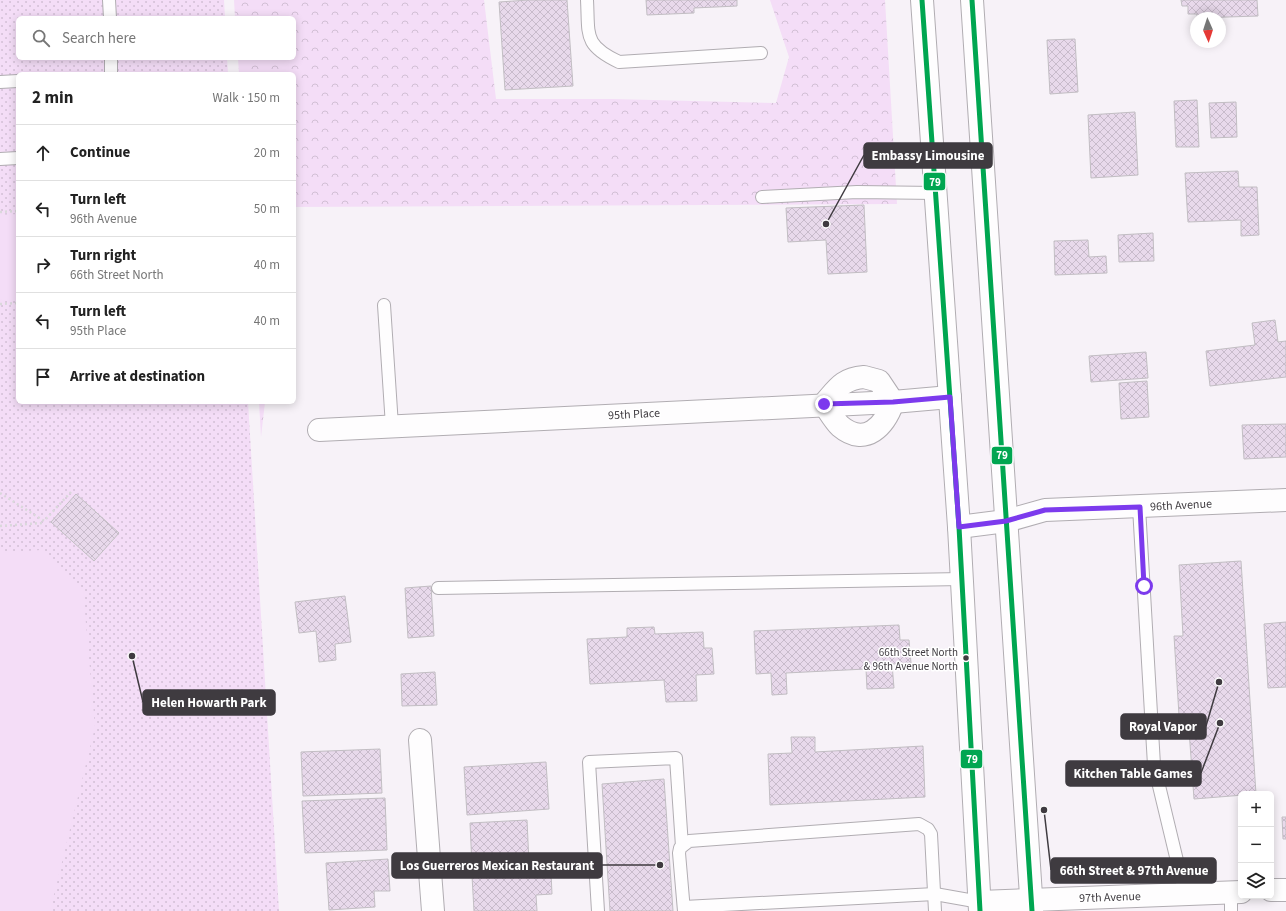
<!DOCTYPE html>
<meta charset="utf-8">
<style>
body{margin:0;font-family:"Source Sans 3",sans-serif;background:#f6f6f6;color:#222}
.controls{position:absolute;right:12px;bottom:12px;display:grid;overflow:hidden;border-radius:6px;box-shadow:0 2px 10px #0003}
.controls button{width:36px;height:36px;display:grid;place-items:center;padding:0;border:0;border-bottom:1px solid #e0e0e0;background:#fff;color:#222;font:20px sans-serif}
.compass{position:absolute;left:1190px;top:12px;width:36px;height:36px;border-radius:50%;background:#fff;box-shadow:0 2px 10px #0003;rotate:177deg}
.stop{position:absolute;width:12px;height:12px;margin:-9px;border:3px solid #7c3aed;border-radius:50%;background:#fff}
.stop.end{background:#7c3aed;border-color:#fff;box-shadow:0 1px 4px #0008}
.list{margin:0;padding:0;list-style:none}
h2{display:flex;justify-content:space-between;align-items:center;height:52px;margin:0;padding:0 16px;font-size:17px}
h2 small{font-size:13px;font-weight:400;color:#767676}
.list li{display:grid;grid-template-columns:26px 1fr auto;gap:12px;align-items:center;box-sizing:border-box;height:56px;padding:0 16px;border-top:1px solid #e0e0e0}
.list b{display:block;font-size:15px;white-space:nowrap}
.list p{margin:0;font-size:13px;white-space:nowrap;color:#767676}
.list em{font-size:13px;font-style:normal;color:#767676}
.icon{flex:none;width:22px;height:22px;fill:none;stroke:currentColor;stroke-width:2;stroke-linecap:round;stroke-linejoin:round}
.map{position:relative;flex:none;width:1286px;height:911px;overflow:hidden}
.search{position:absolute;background:#fff;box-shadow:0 2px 10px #0003;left:16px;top:16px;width:280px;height:44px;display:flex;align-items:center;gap:10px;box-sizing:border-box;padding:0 14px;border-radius:6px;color:#767676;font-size:15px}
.panel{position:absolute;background:#fff;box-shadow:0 2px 10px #0003;left:16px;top:72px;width:280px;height:332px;border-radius:6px}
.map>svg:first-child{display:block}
.grass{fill:url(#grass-dots)}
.forest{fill:url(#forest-crowns)}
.garden{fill:#f4ddf7}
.building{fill:url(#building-cross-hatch);stroke:#c2bec3}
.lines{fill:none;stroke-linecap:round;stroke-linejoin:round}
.service-casing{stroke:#b1adb2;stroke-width:14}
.minor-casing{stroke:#b1adb2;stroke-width:24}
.primary-casing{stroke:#b1adb2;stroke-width:24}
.path{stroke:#dad8db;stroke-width:2.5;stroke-dasharray:2 3;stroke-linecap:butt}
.service{stroke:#fefdfe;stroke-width:12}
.minor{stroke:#fefdfe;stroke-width:22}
.primary{stroke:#fefdfe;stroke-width:22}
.bus-1-casing{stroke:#fff;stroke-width:8}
.bus-1{stroke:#00a651;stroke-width:5}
.route{stroke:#7c3aed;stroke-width:5}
.bus-dot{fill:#3f3b40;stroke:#fff;stroke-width:1.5}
.labels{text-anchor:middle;stroke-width:3;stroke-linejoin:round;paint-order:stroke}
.bus-label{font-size:11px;fill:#3f3b40;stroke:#fff;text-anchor:end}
.street-label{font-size:12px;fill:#3f3b40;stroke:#fff}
.leader{fill:none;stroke:#3f3b40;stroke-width:1.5}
.callout-dot{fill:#3f3b40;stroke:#fff;stroke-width:1.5}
.callout{fill:#3f3b40;stroke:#3f3b40;stroke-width:1.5}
.callout-label{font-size:13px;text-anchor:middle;font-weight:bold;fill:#fff}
.line-badge{stroke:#fff;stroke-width:1.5}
.badge-label{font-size:11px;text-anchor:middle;font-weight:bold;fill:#fff}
</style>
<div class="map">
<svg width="1286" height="911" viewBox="0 0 1286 911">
<defs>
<pattern id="grass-dots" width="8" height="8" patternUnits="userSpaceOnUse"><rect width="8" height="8" fill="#f4ddf7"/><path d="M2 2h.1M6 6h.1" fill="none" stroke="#d2bfd5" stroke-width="1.8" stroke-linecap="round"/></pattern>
<pattern id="forest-crowns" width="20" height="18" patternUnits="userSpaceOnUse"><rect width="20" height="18" fill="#f4ddf7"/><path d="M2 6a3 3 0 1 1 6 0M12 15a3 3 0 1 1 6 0" fill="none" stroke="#d2bfd5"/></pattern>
<pattern id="building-cross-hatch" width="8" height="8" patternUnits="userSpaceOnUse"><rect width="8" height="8" fill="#e8d9eb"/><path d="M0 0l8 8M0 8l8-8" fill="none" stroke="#c8bbcb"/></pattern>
</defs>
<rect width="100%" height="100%" fill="#f7f2f8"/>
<polygon class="grass" points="0,0 224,0 225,18 18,18 18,58 227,58 228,74 18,74 18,402 248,402 279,911 0,911"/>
<g class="forest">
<polygon points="234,0 484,0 496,99 613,99 776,103 789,57 770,0 885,0 897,204 294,207 294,74 239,74 238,58 294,58 294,18 235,18"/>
<polygon points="259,402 265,402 261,437"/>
</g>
<g class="garden">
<polygon points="18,214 18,299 0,300 0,215"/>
<polygon points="41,550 83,590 95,727 50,911 0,911 0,553"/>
</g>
<g class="building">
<polygon points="529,0 567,0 573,86 505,90 499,2"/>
<polygon points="646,0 737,0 737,6 694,8 694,13 647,15"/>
<polygon points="1181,0 1257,0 1258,16 1197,18 1197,14 1188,14 1188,6 1182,6"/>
<polygon points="1075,39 1078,92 1050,94 1047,40"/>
<polygon points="1197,100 1199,147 1176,147 1174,101"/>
<polygon points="1236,102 1237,137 1211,138 1209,103"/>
<polygon points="1135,112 1138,175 1091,178 1088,115"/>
<polygon points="1238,171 1239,187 1257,187 1259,235 1241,236 1241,220 1188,222 1185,173"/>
<polygon points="864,205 867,272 828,274 826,240 788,242 786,208"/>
<polygon points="1153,233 1154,261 1119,262 1118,235"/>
<polygon points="1088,240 1089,257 1106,256 1107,273 1055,275 1054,241"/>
<polygon points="1275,320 1278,342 1286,341 1286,377 1210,386 1206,351 1255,345 1252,323"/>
<polygon points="1146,352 1148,378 1091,382 1089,356"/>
<polygon points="1147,381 1149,417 1121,419 1119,383"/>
<polygon points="1286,424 1286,457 1244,459 1242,425"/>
<polygon points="76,494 119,533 94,561 51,522"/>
<polygon points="1241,561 1256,794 1194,799 1189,730 1180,731 1174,636 1183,636 1179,565"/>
<polygon points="431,586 434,636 408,638 405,588"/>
<polygon points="345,596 351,642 335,644 336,660 319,662 316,631 299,633 295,602"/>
<polygon points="1286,622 1286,687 1268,688 1264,624"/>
<polygon points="899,625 900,640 909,640 911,663 892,664 894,688 867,689 866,669 786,673 787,694 772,695 771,673 756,674 754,631"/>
<polygon points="654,627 655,634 703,632 704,648 712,648 714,674 696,675 697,701 666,702 664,680 590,684 587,639 627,637 627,628"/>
<polygon points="435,672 437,705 402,706 401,674"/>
<polygon points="791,737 815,737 815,752 923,746 925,797 770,805 768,754 792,753"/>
<polygon points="380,749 382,793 303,796 301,752"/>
<polygon points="546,762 549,809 467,815 464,767"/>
<polygon points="664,779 673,911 610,911 602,784"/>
<polygon points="385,798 387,850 305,853 302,801"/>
<polygon points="1282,817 1286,817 1286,839 1283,839"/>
<polygon points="527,820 529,863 472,866 470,823"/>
<polygon points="388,859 390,891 374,891 375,907 329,910 326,863"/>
<polygon points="551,873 552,894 536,895 537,911 474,911 472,876"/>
</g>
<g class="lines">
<defs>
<g id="service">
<polyline points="109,0 110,18"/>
<path d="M587,0C589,35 583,45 619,62L761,53"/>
<polyline points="111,58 111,74"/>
<polyline points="0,82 18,81"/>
<polyline points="0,159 18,158"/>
<polyline points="762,197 857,192 936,193"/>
<polyline points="384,305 392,426"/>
<polyline points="1139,507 1154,765 1185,894"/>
<polyline points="438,588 962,579"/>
<polyline points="1231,892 1231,911"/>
<polyline points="684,907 935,894 980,902"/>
<polyline points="598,911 589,762 676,758 682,846"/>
<polyline points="684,911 679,853 680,848 689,841 919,824 928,829 931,834 935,911"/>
</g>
<g id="minor">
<path d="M864,377L879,381L893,402C885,425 866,448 840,426C834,420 829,411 824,404C838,388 842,379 864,377Z"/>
<polyline points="319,430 893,402 950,397"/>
<polyline points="959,527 1006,521 1045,510 1286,500"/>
<polyline points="420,740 433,911"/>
<polyline points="1271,890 1286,890"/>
<polyline points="980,902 1241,892"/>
</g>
<g id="primary">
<polyline points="922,0 959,527 980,911"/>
<polyline points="972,0 1032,911"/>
</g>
</defs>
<use href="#service" class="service-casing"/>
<use href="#minor" class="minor-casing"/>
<use href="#primary" class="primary-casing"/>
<g class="path">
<polyline points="0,212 18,211"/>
<polyline points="0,304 18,303"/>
<polyline points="0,493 44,521 71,492"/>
<polyline points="0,526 42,523 44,521"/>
</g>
<use href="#service" class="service"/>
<use href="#minor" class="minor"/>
<use href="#primary" class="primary"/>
<defs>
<g id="bus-1">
<polyline points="922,0 959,527 980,911"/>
<polyline points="972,0 1032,911"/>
</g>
</defs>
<use href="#bus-1" class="bus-1-casing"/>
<use href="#bus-1" class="bus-1"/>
</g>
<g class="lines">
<polyline class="route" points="824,404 893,402 950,397 959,527 1006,521 1045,510 1140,507 1144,586"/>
</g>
<circle class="bus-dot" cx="966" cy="658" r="3.5"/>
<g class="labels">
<g class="bus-label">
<text x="958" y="656">66th Street North<tspan x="958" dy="14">&amp; 96th Avenue North</tspan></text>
</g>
<g class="street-label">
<text transform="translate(634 414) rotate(-3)" y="4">95th Place</text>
<text transform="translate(1181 505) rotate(-3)" y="4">96th Avenue</text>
<text transform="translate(1110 897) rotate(-2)" y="4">97th Avenue</text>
</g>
</g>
<path class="leader" d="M826 224L864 155M132 656L143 702M1219 682L1206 726M1220 723L1201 773M660 865L602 865M1044 810L1051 870"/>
<g class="callout-dot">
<circle cx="826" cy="224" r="4"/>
<circle cx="132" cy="656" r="4"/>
<circle cx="1219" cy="682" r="4"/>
<circle cx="1220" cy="723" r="4"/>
<circle cx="660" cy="865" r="4"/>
<circle cx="1044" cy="810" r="4"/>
</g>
<g class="callout">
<rect x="864" y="143" width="128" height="25" rx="4"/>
<rect x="143" y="690" width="132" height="25" rx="4"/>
<rect x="1121" y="714" width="85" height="25" rx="4"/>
<rect x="1066" y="761" width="135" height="25" rx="4"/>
<rect x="392" y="853" width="210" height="25" rx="4"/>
<rect x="1051" y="858" width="165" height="25" rx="4"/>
</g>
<g class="callout-label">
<text x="928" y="160">Embassy Limousine</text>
<text x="209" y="707">Helen Howarth Park</text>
<text x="1163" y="731">Royal Vapor</text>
<text x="1133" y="778">Kitchen Table Games</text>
<text x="497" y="870">Los Guerreros Mexican Restaurant</text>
<text x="1134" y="875">66th Street &amp; 97th Avenue</text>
</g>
<g class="line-badge">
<rect x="923" y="172" width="23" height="19" rx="4" fill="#00a651"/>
<rect x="991" y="446" width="22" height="19" rx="4" fill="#00a651"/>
<rect x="960" y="749" width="23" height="20" rx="4" fill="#00a651"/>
</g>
<g class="badge-label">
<text x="935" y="186">79</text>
<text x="1002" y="459">79</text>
<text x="972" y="763">79</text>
</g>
</svg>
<div class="controls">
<button>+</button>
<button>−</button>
<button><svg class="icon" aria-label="layers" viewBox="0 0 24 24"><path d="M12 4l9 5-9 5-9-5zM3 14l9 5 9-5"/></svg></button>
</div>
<svg class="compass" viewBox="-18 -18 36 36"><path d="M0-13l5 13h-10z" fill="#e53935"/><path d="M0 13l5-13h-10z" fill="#767676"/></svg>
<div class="stop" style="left:1144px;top:586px"></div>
<div class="stop end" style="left:824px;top:404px"></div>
<div class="search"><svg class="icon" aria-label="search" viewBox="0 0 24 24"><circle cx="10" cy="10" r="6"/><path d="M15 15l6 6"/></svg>Search here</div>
<section class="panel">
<h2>2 min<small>Walk · 150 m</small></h2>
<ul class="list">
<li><svg class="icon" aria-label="ahead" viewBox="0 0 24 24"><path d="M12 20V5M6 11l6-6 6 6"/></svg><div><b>Continue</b></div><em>20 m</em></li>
<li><svg class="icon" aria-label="left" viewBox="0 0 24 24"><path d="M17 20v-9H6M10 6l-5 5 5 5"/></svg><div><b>Turn left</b><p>96th Avenue</p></div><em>50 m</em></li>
<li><svg class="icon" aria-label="right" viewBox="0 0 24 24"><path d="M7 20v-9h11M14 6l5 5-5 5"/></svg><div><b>Turn right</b><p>66th Street North</p></div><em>40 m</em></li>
<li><svg class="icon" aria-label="left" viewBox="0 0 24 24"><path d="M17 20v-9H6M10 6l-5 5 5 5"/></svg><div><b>Turn left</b><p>95th Place</p></div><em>40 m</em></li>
<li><svg class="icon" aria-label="arrive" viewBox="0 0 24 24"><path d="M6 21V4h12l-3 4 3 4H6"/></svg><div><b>Arrive at destination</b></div></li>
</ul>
</section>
</div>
